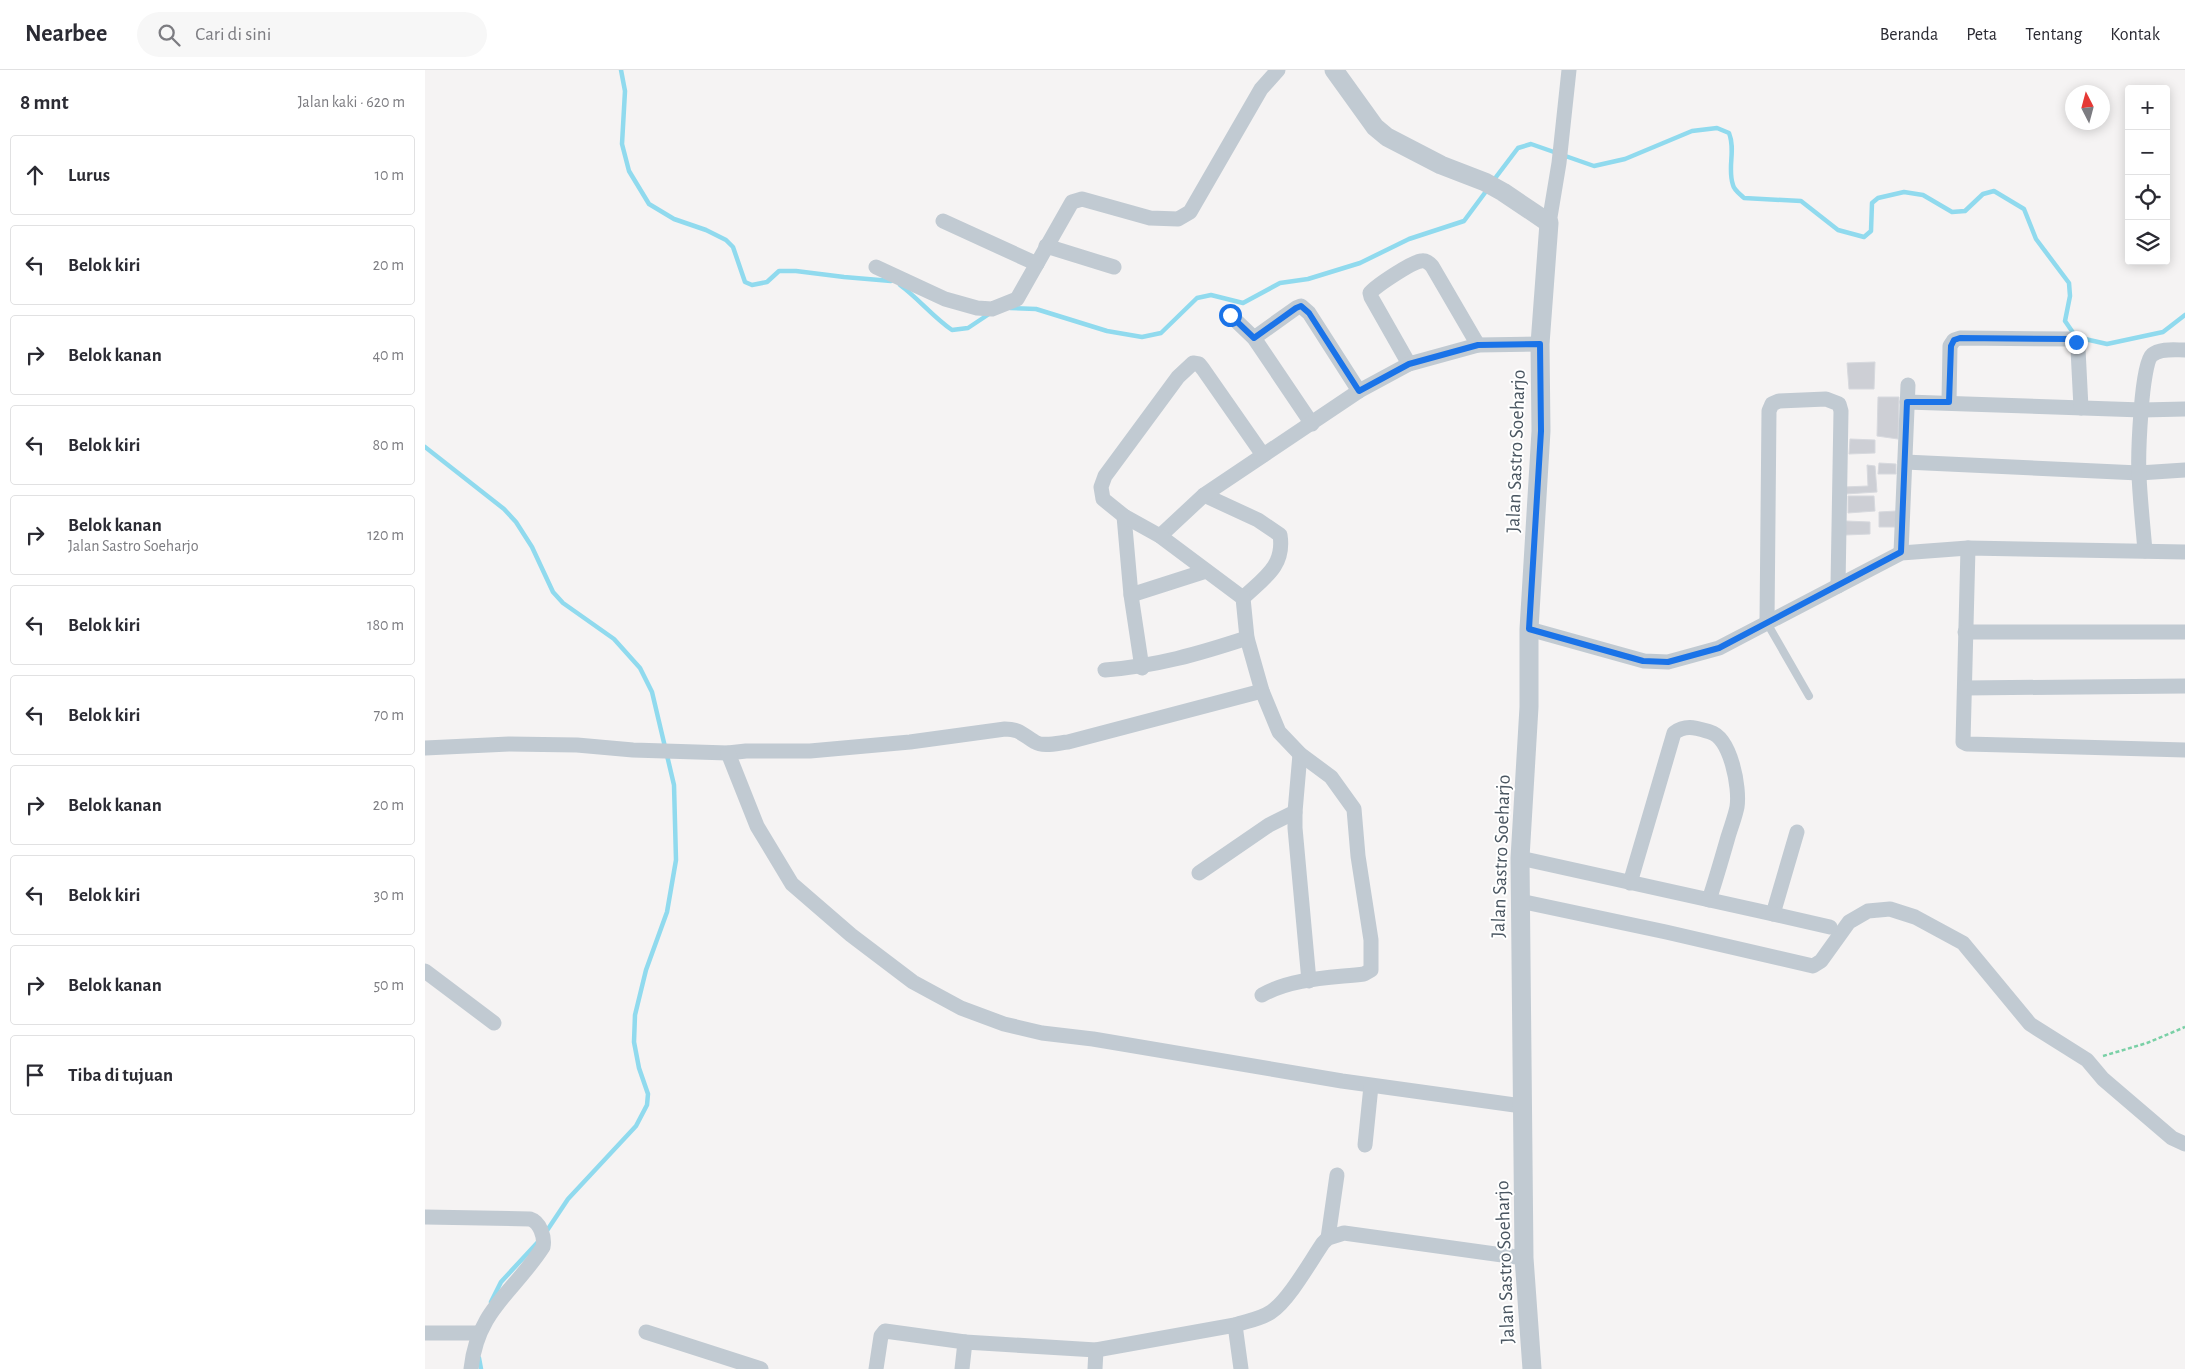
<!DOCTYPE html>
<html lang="id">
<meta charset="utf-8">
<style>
body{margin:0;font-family:"Alegreya Sans",sans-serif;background:#f7f7f7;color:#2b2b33}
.controls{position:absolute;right:15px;top:15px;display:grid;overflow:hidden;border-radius:5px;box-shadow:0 2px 12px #0003}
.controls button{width:45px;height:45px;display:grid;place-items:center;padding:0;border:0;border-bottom:1px solid #e1e1e2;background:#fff;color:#2b2b33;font:25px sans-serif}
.compass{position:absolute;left:1640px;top:15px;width:45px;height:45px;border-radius:50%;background:#fff;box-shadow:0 2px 12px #0003;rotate:354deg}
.stop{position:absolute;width:15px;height:15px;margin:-11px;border:4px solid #1a73e8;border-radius:50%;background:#fff}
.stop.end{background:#1a73e8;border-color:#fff;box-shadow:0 1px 5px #0008}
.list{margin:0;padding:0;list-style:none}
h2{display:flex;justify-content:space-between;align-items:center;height:65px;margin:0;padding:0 20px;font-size:21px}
h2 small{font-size:16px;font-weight:400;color:#7c7c81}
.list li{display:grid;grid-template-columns:32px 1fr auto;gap:15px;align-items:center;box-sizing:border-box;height:80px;margin:0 10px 10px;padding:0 10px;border:1px solid #e1e1e2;border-radius:5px}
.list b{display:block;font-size:19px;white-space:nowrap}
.list p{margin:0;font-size:16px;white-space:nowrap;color:#7c7c81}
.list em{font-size:16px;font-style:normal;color:#7c7c81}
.icon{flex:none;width:28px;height:28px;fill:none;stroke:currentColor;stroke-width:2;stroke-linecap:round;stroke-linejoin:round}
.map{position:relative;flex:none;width:1760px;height:1299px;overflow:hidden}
header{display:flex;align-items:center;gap:30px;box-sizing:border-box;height:70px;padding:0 25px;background:#fff;border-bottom:1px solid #e1e1e2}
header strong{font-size:24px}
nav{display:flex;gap:28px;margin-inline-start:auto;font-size:18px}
.search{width:350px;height:45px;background:#f7f7f7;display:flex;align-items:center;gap:12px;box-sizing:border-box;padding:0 18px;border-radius:28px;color:#7c7c81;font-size:19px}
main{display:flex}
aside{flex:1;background:#fff}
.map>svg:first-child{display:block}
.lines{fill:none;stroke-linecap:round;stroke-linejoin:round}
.stream{stroke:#90daee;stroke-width:4.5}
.building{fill:#cdcfd5;stroke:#d7d9de}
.path{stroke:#7ad0a6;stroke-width:2.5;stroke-dasharray:4 2.5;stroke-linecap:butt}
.service{stroke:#c1cad2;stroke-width:8}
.minor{stroke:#c1cad2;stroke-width:15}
.tertiary{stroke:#c1cad2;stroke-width:19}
.route{stroke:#1a73e8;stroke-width:6}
.labels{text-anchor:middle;stroke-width:4;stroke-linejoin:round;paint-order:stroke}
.street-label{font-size:20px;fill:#4a5661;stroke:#fff}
</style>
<header>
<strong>Nearbee</strong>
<div class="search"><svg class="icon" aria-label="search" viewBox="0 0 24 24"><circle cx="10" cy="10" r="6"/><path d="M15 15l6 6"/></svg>Cari di sini</div>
<nav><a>Beranda</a><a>Peta</a><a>Tentang</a><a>Kontak</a></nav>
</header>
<main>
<aside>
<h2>8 mnt<small>Jalan kaki · 620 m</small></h2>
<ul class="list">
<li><svg class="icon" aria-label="ahead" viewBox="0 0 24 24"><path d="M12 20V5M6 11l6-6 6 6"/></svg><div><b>Lurus</b></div><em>10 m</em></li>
<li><svg class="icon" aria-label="left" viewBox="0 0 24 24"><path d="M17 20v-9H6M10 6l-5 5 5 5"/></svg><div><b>Belok kiri</b></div><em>20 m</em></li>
<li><svg class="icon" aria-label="right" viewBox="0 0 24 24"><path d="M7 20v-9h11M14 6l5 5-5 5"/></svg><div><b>Belok kanan</b></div><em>40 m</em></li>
<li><svg class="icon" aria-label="left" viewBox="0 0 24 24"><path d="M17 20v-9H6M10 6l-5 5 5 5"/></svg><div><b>Belok kiri</b></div><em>80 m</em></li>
<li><svg class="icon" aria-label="right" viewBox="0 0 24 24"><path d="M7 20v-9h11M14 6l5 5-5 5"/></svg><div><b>Belok kanan</b><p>Jalan Sastro Soeharjo</p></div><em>120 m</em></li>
<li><svg class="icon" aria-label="left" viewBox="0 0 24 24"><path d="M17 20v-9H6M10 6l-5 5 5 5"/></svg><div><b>Belok kiri</b></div><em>180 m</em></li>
<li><svg class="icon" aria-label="left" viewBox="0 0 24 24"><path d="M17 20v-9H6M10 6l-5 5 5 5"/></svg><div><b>Belok kiri</b></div><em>70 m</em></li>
<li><svg class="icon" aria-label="right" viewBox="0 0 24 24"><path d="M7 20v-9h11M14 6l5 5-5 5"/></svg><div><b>Belok kanan</b></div><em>20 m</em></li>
<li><svg class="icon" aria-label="left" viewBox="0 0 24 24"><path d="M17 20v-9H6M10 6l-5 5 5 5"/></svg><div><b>Belok kiri</b></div><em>30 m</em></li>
<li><svg class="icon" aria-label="right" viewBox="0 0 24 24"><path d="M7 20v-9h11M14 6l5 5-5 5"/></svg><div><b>Belok kanan</b></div><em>50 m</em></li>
<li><svg class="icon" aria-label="arrive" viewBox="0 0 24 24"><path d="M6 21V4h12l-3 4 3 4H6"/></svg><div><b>Tiba di tujuan</b></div></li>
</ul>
</aside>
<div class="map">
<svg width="1760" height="1299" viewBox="0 0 1760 1299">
<rect width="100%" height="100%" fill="#f5f3f3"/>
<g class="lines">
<g class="stream">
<polyline points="196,0 200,21 197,74 204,101 224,134 249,149 281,160 301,170 308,177 320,212 327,215 342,212 354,201 371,201 419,207 466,211"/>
<path d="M1068,111L1093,78L1106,74L1169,96L1200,89L1267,61L1292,58L1304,63C1311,80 1302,98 1308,115C1309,120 1315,124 1319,128L1376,131L1413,160L1439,167L1446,161L1447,133L1453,128L1479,122L1498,125L1527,142L1540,141L1558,124L1569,121L1599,139L1611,169L1644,213L1645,226L1640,251L1651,267L1682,274L1738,262L1760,245"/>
<path d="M475,215C494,229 508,247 527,260L543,258L564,244"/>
<polyline points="585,238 611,239 682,261 717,267 736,263 772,228 786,225 818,233 855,213 883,209 935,193 984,169 1039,151 1062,120"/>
<polyline points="0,377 79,439 91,452 107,477 128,522 138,533 189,569 215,598 227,622 249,715 251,790 242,842 221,900 210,945 209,972 214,998 223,1024 222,1035 211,1056 143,1129 121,1162"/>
<polyline points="66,1232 76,1212 113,1172"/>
<polyline points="54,1288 56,1299"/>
</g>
</g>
<g class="building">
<polygon points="1450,292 1449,319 1424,319 1422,293"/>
<polygon points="1453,327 1474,327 1473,369 1452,366"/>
<polygon points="1425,369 1450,370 1450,383 1424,384"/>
<polygon points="1454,393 1471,394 1471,404 1453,404"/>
<polygon points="1442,395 1450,396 1452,422 1420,424 1419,417 1443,416"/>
<polygon points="1423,426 1449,426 1450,441 1423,443"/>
<polygon points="1471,441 1470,457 1454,457 1454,442"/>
<polygon points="1421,451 1445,452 1445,464 1420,465"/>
</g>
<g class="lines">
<polyline class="path" points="1678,986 1722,973 1760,957"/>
<polyline class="service" points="1342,553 1384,626"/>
<g class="minor">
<polyline points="518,151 612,194"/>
<polyline points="1124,153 1134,93 1144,0"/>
<polyline points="621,176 689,197"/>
<polyline points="451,197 520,229 552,238 567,239 592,229 647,132 657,129 725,148 753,149 765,142 836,19 853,0"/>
<polyline points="805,245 829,268 887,354"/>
<polyline points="829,268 871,238 876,236 884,243 934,321"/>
<path d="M984,294L946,227L945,223C952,215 987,192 996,191C1001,190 1004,193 1007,196L1053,275"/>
<polyline points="1482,332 1717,340 1760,339"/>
<polyline points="1524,332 1525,276 1529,270 1535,268 1645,269 1651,272 1653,279 1656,338"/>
<polyline points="1480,392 1714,403 1760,400"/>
<path d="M779,425L833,450L855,465C860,496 839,508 818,528"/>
<polyline points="699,446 706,525 717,598"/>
<polyline points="735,466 779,425 934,321 984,294 1053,275 1115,274"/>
<polyline points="1543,478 1538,672 1542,674 1760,680"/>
<path d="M1720,481C1718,456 1715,430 1714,405C1713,387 1716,294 1727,285C1735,278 1750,280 1760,280"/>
<polyline points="1476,483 1483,315"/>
<polyline points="706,525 781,501"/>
<polyline points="1342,553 1344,341 1347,334 1354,331 1401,329 1414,334 1416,341 1413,516"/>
<polyline points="1104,559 1219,591 1243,592 1294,578 1476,483 1543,478 1760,482"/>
<polyline points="1540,562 1760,562"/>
<path d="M680,600C732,596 773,584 822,568"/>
<polyline points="1540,618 1760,616"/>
<path d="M0,678L84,674L152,675L208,680L303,683L321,681H385L485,672L580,659C595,659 598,665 610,672C618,677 633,673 643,672L837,621"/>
<polyline points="303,683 332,756 367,814 426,865 488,912 536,938 579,954 617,963 668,969 917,1011 1097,1036"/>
<polyline points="870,742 870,758 884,911"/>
<polyline points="1095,788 1348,844 1372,762"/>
<polyline points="774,803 844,755 870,742 875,684"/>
<path d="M1205,813L1249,663C1261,654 1271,658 1285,662C1306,668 1315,718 1312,737C1310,747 1306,757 1303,767C1297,788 1291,809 1284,830"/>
<polyline points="1095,831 1241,862 1388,896 1396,891 1424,852 1443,841 1465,839 1490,847 1538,873 1605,954 1662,990 1678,1009 1747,1068 1760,1074"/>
<polyline points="1348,844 1405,857"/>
<polyline points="0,901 69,953"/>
<path d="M837,925C867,908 905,908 939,904L946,900V870L933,786L929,739L906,707L875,684L854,662L837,621L822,568L818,528L735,466L699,446L678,429L676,417L680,406L753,307L768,293L774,294L778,299L838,385"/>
<polyline points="940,1075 946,1016"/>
<path d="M0,1147L105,1149C115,1152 120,1167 118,1177C89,1222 52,1240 46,1299"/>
<polyline points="903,1168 912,1105"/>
<path d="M810,1255C822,1251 836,1249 846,1242C864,1230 885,1192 898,1173L903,1168L919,1163L1099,1188"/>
<polyline points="221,1262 336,1299"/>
<polyline points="0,1263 54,1263"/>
<polyline points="451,1299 456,1266 460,1261 540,1272"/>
<polyline points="537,1299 540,1272 671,1280 810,1255 816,1299"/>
<polyline points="670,1299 671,1280"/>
</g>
<polyline class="tertiary" points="909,0 950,57 962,67 1016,95 1060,112 1078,122 1124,153 1115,274 1116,361 1104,559 1104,637 1095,788 1099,1188 1107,1299"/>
</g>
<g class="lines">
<polyline class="route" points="805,245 829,268 871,238 876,236 884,243 934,321 984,294 1053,275 1115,274 1116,361 1104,559 1218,591 1243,592 1294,578 1476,482 1482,332 1524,332 1526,276 1529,270 1535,268 1645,269 1651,272"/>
</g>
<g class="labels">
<g class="street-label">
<text transform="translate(1090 381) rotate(-88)" y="7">Jalan Sastro Soeharjo</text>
<text transform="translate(1075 786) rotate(-88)" y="7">Jalan Sastro Soeharjo</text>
<text transform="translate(1079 1192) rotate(-92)" y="7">Jalan Sastro Soeharjo</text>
</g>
</g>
</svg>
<div class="controls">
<button>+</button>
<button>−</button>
<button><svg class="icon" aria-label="locate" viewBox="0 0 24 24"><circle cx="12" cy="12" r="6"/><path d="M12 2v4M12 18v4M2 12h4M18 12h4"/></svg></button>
<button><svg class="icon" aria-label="layers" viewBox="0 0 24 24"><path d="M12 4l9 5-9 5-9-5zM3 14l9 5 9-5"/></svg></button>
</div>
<svg class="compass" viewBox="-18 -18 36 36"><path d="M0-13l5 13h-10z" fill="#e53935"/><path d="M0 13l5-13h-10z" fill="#7c7c81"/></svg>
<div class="stop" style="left:805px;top:245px"></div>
<div class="stop end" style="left:1651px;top:272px"></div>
</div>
</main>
